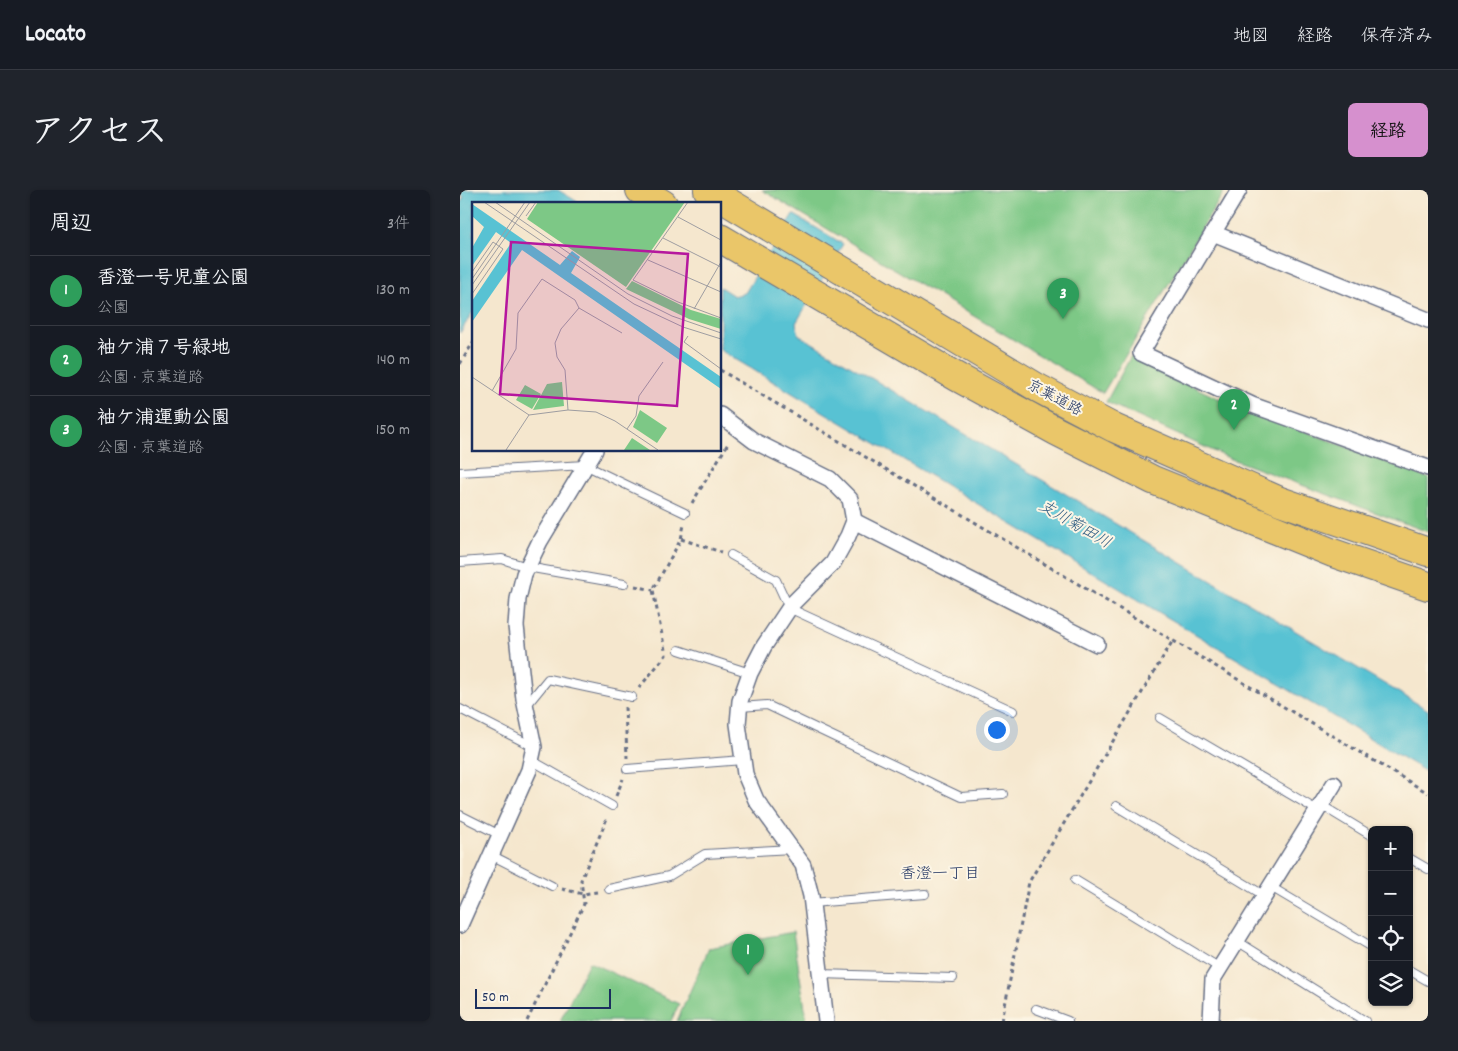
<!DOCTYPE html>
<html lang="ja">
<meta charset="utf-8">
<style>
body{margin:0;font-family:Dekko,"Klee One",sans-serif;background:#20242c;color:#f1f3f6}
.controls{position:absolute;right:15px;bottom:15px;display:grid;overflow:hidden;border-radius:8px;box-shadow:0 1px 4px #0004}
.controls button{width:45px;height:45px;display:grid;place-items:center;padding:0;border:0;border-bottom:1px solid #363941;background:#171b24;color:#f1f3f6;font:25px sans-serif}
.scale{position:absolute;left:15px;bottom:12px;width:136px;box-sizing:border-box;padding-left:5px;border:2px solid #1b2f5e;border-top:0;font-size:14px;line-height:18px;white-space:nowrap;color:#1b2f5e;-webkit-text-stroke:4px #fcf5e5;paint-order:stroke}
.you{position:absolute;left:536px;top:539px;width:18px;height:18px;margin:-12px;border:4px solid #fff;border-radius:50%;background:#1a73e8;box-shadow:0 0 0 8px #1a73e833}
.badge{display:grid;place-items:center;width:32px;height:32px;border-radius:50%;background:#d690ce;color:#fff;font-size:16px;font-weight:700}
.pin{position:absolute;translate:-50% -41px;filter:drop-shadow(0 1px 2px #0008)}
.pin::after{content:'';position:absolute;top:26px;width:18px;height:15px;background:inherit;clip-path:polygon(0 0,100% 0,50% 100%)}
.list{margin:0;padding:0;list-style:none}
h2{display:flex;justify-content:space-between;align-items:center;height:65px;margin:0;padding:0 20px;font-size:21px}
h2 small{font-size:16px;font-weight:400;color:#9ea1a6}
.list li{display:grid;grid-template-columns:32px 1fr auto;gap:15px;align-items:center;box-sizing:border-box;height:70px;padding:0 20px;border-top:1px solid #363941}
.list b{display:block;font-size:19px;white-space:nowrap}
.list p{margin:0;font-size:16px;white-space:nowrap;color:#9ea1a6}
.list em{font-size:16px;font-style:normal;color:#9ea1a6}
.icon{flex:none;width:28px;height:28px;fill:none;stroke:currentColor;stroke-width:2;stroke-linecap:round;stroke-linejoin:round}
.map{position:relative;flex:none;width:968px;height:831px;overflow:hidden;border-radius:8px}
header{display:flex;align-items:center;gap:30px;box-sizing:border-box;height:70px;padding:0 25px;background:#171b24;border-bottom:1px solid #363941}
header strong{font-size:24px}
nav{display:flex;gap:28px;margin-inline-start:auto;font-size:18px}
.intro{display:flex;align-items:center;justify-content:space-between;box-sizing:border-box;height:120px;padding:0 30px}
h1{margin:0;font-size:35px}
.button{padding:12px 22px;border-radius:8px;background:#d690ce;color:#111;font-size:18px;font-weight:700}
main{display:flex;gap:30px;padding:0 30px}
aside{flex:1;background:#171b24;border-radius:8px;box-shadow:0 1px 4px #0004}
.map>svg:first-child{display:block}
.green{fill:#7dc886;stroke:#4c7c72}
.water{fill:#58c2d3;stroke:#3a7898}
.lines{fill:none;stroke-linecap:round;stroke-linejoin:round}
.lane-casing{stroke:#676f85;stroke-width:10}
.street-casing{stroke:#676f85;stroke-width:18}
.highway-casing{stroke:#676f85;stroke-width:30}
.path{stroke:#676f85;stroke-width:3;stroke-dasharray:4 4;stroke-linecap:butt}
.lane{stroke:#fff;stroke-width:8}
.street{stroke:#fff;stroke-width:15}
.highway{stroke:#eac669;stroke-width:28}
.labels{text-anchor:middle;stroke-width:4;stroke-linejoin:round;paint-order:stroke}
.street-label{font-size:15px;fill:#1b2f5e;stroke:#fcf5e5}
.water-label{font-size:16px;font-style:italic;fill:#2d5b81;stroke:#fcf5e5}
.neighbourhood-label{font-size:16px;fill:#1b2f5e;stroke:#fcf5e5}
.inset-road{fill:none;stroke:#9e9da1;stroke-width:1}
.view{fill:#b5179e;fill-opacity:0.15;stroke:#b5179e;stroke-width:2.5}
.inset-edge{fill:none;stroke:#1b2f5e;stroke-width:2.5}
</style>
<header>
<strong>Locato</strong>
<nav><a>地図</a><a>経路</a><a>保存済み</a></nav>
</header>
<div class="intro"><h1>アクセス</h1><a class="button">経路</a></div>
<main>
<aside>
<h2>周辺<small>3件</small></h2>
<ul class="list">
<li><span class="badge" style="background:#2e9e5b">1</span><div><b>香澄一号児童公園</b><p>公園</p></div><em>130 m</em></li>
<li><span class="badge" style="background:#2e9e5b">2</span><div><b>袖ケ浦７号緑地</b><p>公園 · 京葉道路</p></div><em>140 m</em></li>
<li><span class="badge" style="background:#2e9e5b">3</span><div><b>袖ケ浦運動公園</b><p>公園 · 京葉道路</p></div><em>150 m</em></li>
</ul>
</aside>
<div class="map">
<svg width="968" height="831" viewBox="0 0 968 831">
<rect width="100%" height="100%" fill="#fcf5e5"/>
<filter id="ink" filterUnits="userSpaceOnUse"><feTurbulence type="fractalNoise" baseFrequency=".02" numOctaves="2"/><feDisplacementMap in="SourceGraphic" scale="10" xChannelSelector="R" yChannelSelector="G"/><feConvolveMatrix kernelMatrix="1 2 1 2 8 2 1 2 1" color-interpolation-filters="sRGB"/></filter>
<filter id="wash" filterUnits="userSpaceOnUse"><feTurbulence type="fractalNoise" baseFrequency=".0096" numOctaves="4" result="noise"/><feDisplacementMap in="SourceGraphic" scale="20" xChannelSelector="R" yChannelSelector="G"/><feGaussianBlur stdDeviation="1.12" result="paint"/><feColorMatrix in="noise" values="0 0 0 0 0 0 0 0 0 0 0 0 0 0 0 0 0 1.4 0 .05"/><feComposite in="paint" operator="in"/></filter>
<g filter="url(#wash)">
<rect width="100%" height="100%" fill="#f5e7ce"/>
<g class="green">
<polygon points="302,0 765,0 643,203"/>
<polygon points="671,166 755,207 968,288 968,342 769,268 646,212"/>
<polygon points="333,742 347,831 217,831 249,758"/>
<polygon points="129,772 219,814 211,831 100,831"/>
</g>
<g class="water">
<polygon points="0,0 98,0 121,14 14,14 14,120 0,143 0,14 4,7 0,5"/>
<polygon points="333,24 383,54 336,133 339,145 968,520 968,583 260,160 260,97 274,106 285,103"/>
</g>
</g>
<g filter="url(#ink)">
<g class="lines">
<defs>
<g id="lane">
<polyline points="0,282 125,275 225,323"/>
<polyline points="271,365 316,390 329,418 553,521"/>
<polyline points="0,372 42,369 67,377 164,394"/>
<polyline points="219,460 290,483"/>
<polyline points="66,516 88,489 172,507"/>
<polyline points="280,517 307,515 501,607 543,604"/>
<polyline points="0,519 74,557"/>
<polyline points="700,528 857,620"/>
<polyline points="71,570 152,616"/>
<polyline points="167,579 283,570"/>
<polyline points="861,615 912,646"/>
<polyline points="656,616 805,706"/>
<polyline points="0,625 40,645"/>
<polyline points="31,665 92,696"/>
<polyline points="949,668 968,679"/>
<polyline points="615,690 760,778"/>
<polyline points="811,697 912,757"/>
<polyline points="149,699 209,686 245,664 332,659"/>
<polyline points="351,713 465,704"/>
<polyline points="777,751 905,831"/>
<polyline points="949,780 968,791"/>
<polyline points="360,784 493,788"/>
<polyline points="576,819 608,831"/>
</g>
<g id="street">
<polyline points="779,0 681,163 792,215 968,278"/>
<polyline points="753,43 968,130"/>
<polyline points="260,225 294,251 370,289 390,309 394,331 388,346 373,373 332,414 304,456 290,483 280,511 278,534 285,584 296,610 343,675 351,706 366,831"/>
<polyline points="394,331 637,454"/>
<polyline points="0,735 69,580 74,557 64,509 56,436 58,409 64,384 80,351 135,260"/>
<polyline points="751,831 753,789 874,594"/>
</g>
<g id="highway">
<polyline points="180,0 203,14"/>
<polyline points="248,0 578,198 654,238 820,311 968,362"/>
<polyline points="260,48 497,187 596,241 693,290 873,363 968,396"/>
</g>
</defs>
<use href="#lane" class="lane-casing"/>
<use href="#street" class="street-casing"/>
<use href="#highway" class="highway-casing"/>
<g class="path">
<polyline points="0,174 14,151"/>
<polyline points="260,180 968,603"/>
<polyline points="232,313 269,252"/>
<polyline points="221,349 261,362"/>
<polyline points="175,396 193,400"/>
<polyline points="179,498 206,465 193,400 221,349 224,335"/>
<polyline points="165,517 167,568"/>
<polyline points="156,606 163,589"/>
<polyline points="102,699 123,704 137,702"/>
<polyline points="0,827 7,831"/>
<polyline points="67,831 124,714 121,690 148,626"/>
<polyline points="542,831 569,692 712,452"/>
</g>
<use href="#lane" class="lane"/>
<use href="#street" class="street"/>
<use href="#highway" class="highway"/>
</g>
</g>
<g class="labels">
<g class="street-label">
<text transform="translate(595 207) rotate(28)" y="5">京葉道路</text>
</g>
<g class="water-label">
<text transform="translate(616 333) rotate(30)" y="6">支川菊田川</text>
</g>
<g class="neighbourhood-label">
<text x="480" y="688">香澄一丁目</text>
</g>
</g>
<g transform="translate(12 12)">
<rect width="249" height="249" fill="#f5e7ce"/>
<path d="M66,0H213L154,85L55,17ZM160,79L219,108L249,117V127L217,117L154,87ZM90,180L92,204L61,208L75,182ZM53,183L69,192L60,207L44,198ZM168,208L195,226L185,241L161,225ZM160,236L178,248H152Z" fill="#7dc886"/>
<path d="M0,2L88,63L100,49L108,55L99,71L249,175V187L50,48L0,120V99L39,41L24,30L0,64V46L12,25L0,14Z" fill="#58c2d3"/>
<path class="inset-road" d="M12,0L162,102L211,125L249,137M23,0L156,92L200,114L249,131M216,0L161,78L206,100L249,116M54,14L64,0M206,15L249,38M191,36L249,65M176,58L249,90M0,70L21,40L31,47L0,92M0,77L53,0M0,83L58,0M222,107L249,60M216,134L212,140L249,167M0,175L57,213L96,208L124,210L143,219L186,248M20,189L44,147L46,111L70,77L103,98L107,106L150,131M96,208L93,168L85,155L83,141L89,127L107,106M155,227L164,214L167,194L191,160M34,248L57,213"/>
<path class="view" d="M39,40L216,52L205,204L28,192Z"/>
<rect width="249" height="249" class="inset-edge"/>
</g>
</svg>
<div class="controls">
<button>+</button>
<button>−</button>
<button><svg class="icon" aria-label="locate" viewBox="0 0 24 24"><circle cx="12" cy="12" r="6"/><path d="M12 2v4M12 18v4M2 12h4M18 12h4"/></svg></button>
<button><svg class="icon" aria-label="layers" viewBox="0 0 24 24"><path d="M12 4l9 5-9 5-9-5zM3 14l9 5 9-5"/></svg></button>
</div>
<div class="scale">50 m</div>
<div class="you"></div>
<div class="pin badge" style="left:288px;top:785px;background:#2e9e5b">1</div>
<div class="pin badge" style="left:774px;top:240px;background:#2e9e5b">2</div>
<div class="pin badge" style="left:603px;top:129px;background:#2e9e5b">3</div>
</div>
</main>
